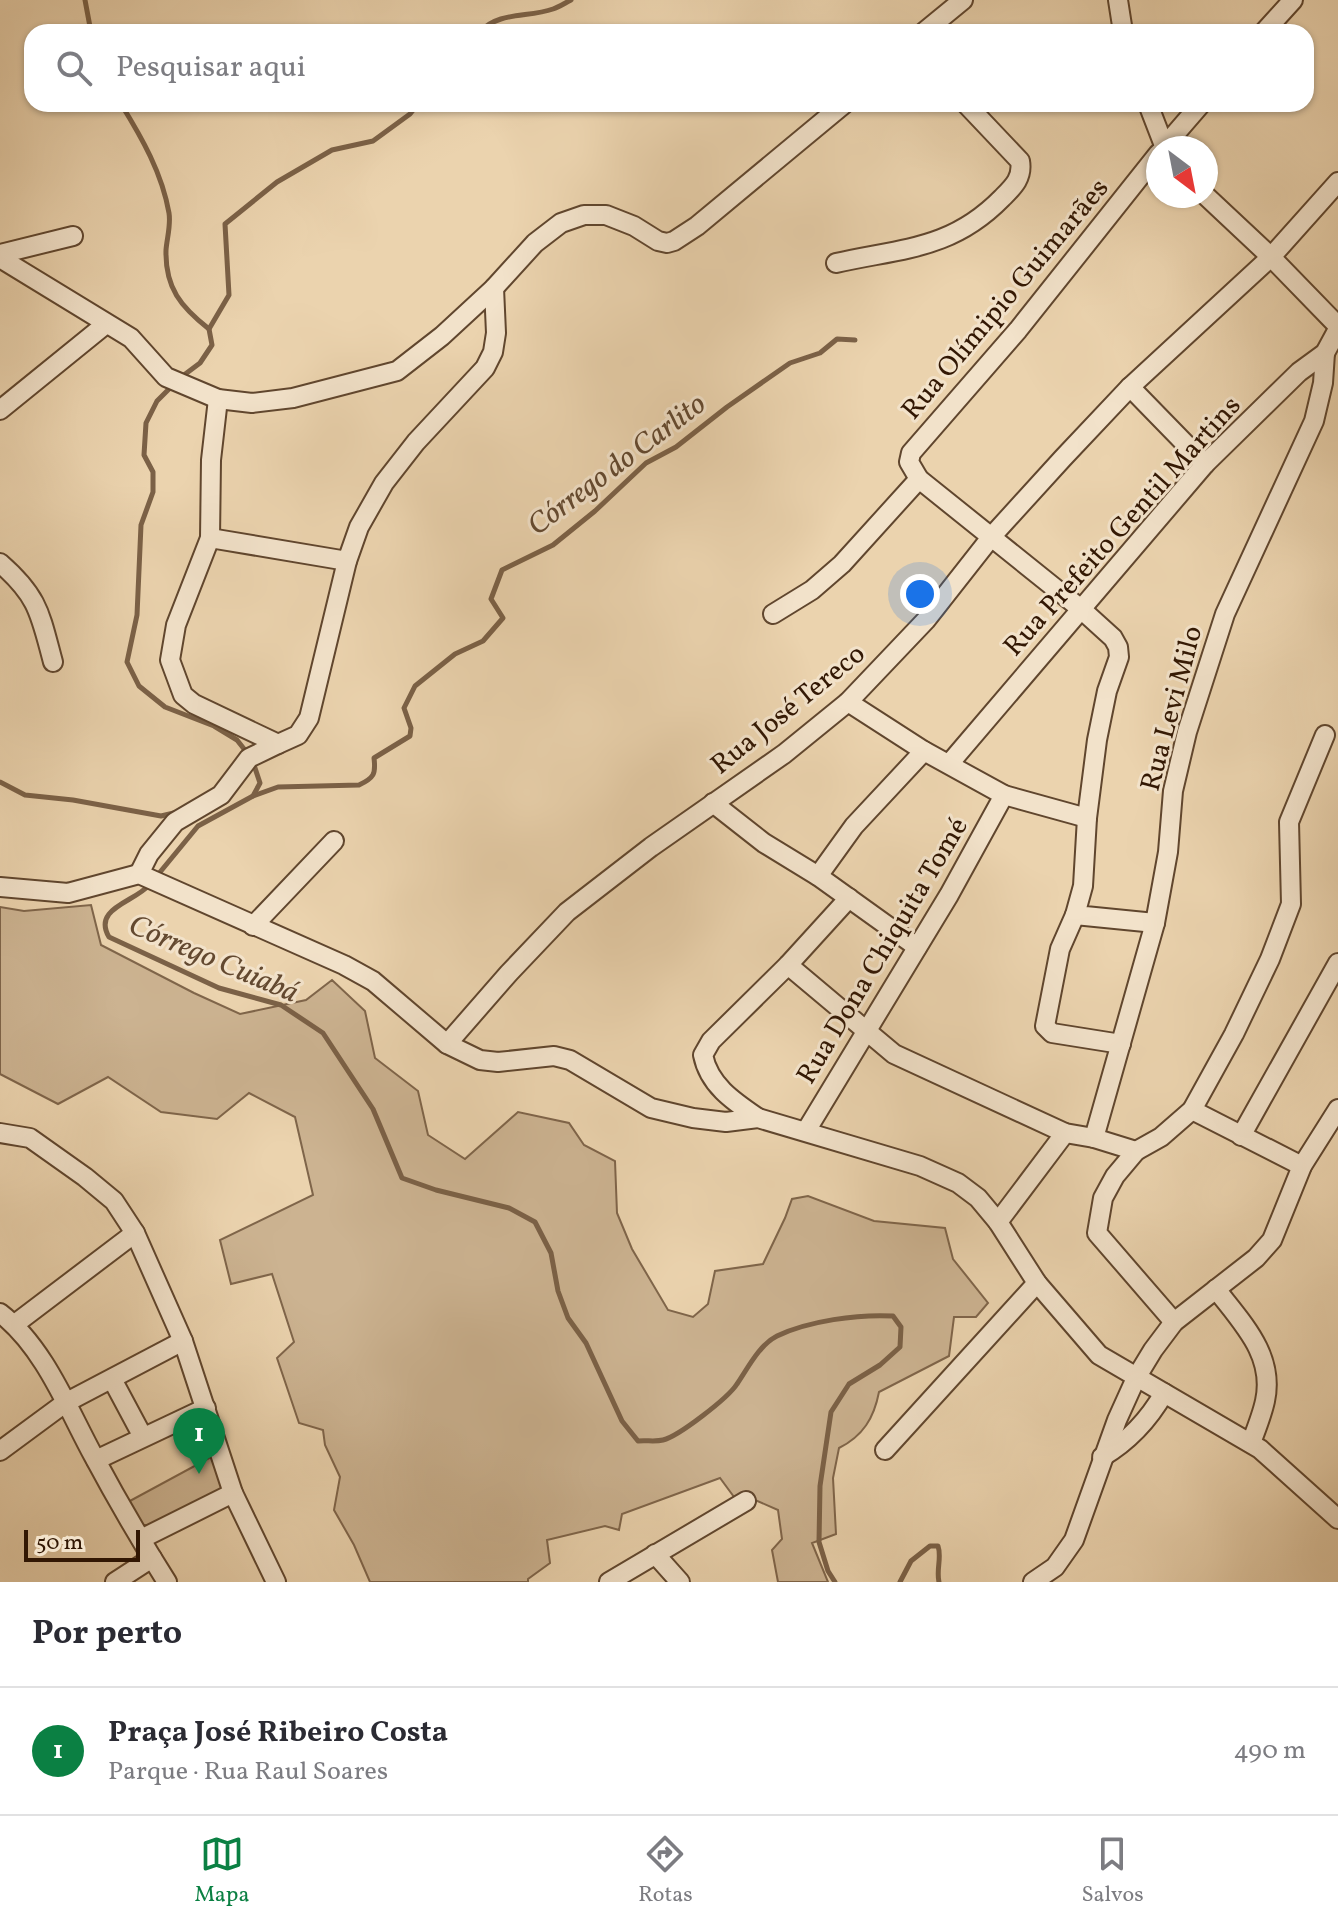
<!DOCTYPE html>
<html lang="pt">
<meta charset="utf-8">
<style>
body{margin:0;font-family:Vollkorn,serif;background:#f2f2f3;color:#2b2b33}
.compass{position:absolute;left:1146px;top:136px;width:72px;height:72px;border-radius:50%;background:#fff;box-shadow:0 2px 6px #0004;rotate:148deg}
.scale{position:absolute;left:24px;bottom:20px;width:116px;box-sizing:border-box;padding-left:8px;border:4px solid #321703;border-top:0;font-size:22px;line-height:28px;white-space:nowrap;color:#321703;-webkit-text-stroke:6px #f2e2ca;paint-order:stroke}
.you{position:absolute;left:920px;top:594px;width:28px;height:28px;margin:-20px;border:6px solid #fff;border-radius:50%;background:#1a73e8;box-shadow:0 0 0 12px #1a73e833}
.badge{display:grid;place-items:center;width:52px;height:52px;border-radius:50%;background:#0b8043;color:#fff;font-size:26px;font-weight:700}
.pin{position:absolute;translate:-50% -66px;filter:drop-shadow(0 2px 4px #0008)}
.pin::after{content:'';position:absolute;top:42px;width:28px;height:24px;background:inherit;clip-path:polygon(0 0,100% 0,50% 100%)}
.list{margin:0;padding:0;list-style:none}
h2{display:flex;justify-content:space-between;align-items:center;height:104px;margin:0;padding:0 32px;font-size:34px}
h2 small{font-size:26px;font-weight:400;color:#7c7c81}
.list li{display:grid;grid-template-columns:52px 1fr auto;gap:24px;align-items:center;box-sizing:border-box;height:128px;padding:0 32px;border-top:2px solid #e1e1e2}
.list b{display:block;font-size:30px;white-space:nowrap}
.list p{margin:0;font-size:26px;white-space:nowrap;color:#7c7c81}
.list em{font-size:26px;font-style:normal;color:#7c7c81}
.icon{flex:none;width:44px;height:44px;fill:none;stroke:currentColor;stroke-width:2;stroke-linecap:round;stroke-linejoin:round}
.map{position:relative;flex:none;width:1338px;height:1582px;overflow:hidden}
.search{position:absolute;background:#fff;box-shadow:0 2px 6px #0004;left:24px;right:24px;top:24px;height:88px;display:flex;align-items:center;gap:20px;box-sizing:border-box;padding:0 28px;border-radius:24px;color:#7c7c81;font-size:30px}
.sheet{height:232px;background:#fff}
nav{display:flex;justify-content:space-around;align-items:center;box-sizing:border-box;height:112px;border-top:2px solid #e1e1e2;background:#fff;font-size:22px;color:#7c7c81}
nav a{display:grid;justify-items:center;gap:4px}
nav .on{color:#0b8043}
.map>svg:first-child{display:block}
.green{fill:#ccb391;stroke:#7f654a;stroke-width:2}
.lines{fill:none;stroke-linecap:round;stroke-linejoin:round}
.stream{stroke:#7b6147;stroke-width:5}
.street-casing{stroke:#60462e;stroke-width:22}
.street{stroke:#f2e2ca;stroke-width:18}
.labels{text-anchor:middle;stroke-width:6;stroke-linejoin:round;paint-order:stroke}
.street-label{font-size:28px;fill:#321703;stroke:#f2e2ca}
.water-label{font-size:30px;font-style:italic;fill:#634930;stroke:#f2e2ca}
</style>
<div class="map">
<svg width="1338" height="1582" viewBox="0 0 1338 1582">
<rect width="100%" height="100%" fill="#ebd3ae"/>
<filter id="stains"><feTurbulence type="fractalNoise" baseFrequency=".0025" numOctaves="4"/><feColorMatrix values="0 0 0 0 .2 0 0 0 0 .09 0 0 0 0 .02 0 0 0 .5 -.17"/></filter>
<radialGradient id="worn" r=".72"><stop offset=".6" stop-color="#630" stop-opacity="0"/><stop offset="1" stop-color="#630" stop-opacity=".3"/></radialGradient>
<g class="green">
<path d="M91,905L101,945L194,993L240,1014L306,1000L332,980L365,1011L375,1058L418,1091L428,1135L465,1159L518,1112L569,1123L584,1145L615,1161L617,1213L632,1249L668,1310L693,1317L708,1304L715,1271L763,1264L785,1218L792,1199L808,1196L874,1221L945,1228L953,1259L988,1303L976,1317H954L949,1356L879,1392C874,1418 863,1436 839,1448L833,1478L836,1534L812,1543L828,1582H778L772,1550L782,1539L778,1510L746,1496L737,1501L720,1478L622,1514L619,1530L605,1526L547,1540L550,1563L528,1579V1582H370L354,1545L334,1510L340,1477L325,1445L323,1430L299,1423L277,1358L294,1342L272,1274L231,1284L220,1240L313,1195L295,1117L249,1093L217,1119L161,1112L108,1077L58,1104L0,1074V907L24,911Z"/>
<polygon points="213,1456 223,1491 154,1525 140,1525 128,1502"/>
</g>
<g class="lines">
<g class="stream">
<polyline points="85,0 91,32"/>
<path d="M480,32C499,11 528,18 553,9C559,7 565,3 571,0"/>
<path d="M121,104C142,138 162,173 169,213C171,225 167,238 166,250C165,288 181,307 209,329L212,345L200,363L180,378"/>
<polyline points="209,329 229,295 225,224 277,182 332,150 373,141 410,114 418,104"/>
<polyline points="173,385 157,401 146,423 144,455 153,472 153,492 141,525 137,615 127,662 139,686 165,707 214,726 237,740 248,754"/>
<polyline points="0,782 25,795 73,800 161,816 178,812"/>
<path d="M253,796L278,787L359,785C374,778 376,774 374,758L410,736L411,728L404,708L415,686L455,654L483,641L503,618L491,599L502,570L553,545L595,511L646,463L676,447L727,407L790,363L820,353L837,339L855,340"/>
<polyline points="156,877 198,826 253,796 260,783 253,762"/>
<path d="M149,885C135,902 92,908 109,937L219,988L281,1005L323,1033L373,1109L402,1178L436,1190L509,1208L535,1222L551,1253L558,1291L568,1318L586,1343L622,1421L638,1441C646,1440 655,1442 663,1440C679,1436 728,1398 737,1384C748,1368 759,1345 777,1336C808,1321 858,1314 893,1316L901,1327L900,1347L880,1365L849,1384L831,1412L820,1486L819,1542L828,1571L835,1582"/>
<path d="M900,1582L911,1561L930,1546H938C942,1557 936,1570 939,1582"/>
</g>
<defs>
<g id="street">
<polyline points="1118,0 1123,32"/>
<polyline points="924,32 963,0"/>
<polyline points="1264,32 1293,0"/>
<polyline points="1148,104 1165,148"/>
<polyline points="1163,148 1201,104"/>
<polyline points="1206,196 1271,257 1338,326"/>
<polyline points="0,254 73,236"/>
<polyline points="0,258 131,338 166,377 218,399 252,403 293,398 397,371 442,336 494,288 535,243 561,223 584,215 606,215 634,226 658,241 667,243 674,241 697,226 844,104"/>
<path d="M836,263C902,248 951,250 1002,198C1013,187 1023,178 1020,161L966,104"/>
<polyline points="1130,387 1205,464"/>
<polyline points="218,399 211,460 210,538 176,625 170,660 183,695 194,704 278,744 298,735 309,718 347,561 359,527 384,483 416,442 485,368 493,352 496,333 494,288"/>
<polyline points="0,410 106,324"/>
<polyline points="210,538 347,561"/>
<path d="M0,563C39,597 40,614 53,662"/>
<polyline points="773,614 812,590 842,564 919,479"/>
<polyline points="848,702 924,751 1004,795 1087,818"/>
<polyline points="949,764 1205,464 1299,372 1325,353 1338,329"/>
<polyline points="713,803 764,843 818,876 917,947"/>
<polyline points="139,874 149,854 175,822 221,795 249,758 278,744"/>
<polyline points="818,876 854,826 924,751"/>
<polyline points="0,887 68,893 139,874 344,965 373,981 447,1044 480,1060 498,1062 554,1056 570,1060 651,1108 693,1118 726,1122 758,1118 920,1166 958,1183 978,1198 998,1222 1037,1283 1099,1355 1260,1449 1338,1519"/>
<polyline points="1075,915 1060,949 1045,1026 1052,1033 1121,1044"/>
<polyline points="1155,923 1075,915 1083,886 1087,818 1097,740 1107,691 1119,657 1118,647 1113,638 1081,609 919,479 909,462 911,453 1018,330 1158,154"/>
<polyline points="253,926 334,841"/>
<polyline points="788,965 894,1054 1065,1133 1094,1138 1136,1151"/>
<polyline points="447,1044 509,973 567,912 651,847 784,754 848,702 926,620 992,536 1063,458 1130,387 1271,257 1338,182"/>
<polyline points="1192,1110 1302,1166"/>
<path d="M758,1118C733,1101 709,1085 703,1055L711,1041L788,965L849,898"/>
<polyline points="806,1131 949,895 1004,795"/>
<polyline points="0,1133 30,1138 85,1177 114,1201 135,1233 183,1341 233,1493 276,1582"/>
<polyline points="1241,1136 1338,963"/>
<polyline points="1094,1138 1155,923 1168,852 1173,791 1187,732 1225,614 1314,421 1323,383 1325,353"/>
<polyline points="998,1222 1065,1133"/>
<path d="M1216,1289C1242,1323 1275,1355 1265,1401C1262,1415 1256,1430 1251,1443"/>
<path d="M0,1313C44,1347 67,1407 93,1455C116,1498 141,1541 167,1582"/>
<polyline points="1174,1322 1097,1233 1103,1198 1115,1176 1136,1151 1161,1137 1192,1110 1234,1034 1270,959 1291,904 1289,822 1325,735"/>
<polyline points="15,1324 135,1233"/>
<polyline points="112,1379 143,1437"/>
<polyline points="885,1450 1037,1283"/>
<polyline points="0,1451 65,1403 183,1341"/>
<path d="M1102,1457C1129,1441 1148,1421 1164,1393"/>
<polyline points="96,1460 206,1408"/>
<polyline points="141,1539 233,1493"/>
<polyline points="655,1554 680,1582"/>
<polyline points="115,1582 152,1558"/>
<polyline points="609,1582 746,1501"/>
<polyline points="1033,1582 1055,1567 1074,1540 1117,1420 1136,1378 1153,1350 1174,1322 1256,1258 1272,1240 1302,1166 1338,1109"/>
</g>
</defs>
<use href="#street" class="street-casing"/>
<use href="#street" class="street"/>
</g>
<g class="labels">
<g class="street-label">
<text transform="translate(1004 298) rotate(-50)" y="10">Rua Olímipio Guimarães</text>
<text transform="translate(1121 525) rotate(-48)" y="10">Rua Prefeito Gentil Martins</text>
<text transform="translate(787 708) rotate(-39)" y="10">Rua José Tereco</text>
<text transform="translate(1170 708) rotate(-75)" y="10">Rua Levi Milo</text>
<text transform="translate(881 950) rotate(-59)" y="10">Rua Dona Chiquita Tomé</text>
</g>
<g class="water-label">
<text transform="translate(616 464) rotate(-37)" y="10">Córrego do Carlito</text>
<text transform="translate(214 958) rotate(23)" y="10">Córrego Cuiabá</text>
</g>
</g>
<rect width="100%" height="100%" filter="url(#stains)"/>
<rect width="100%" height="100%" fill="url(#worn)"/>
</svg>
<svg class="compass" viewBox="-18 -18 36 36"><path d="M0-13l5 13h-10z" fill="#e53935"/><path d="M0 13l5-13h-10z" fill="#7c7c81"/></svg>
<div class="scale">50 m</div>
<div class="you"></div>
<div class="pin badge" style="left:199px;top:1474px">1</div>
<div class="search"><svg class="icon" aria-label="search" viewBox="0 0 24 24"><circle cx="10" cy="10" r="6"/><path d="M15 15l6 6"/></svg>Pesquisar aqui</div>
</div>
<section class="sheet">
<h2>Por perto<small></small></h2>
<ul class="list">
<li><span class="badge">1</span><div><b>Praça José Ribeiro Costa</b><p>Parque · Rua Raul Soares</p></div><em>490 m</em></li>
</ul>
</section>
<nav>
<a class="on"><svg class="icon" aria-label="map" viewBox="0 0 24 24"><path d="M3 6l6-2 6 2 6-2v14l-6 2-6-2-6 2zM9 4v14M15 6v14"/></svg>Mapa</a>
<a><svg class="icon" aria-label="directions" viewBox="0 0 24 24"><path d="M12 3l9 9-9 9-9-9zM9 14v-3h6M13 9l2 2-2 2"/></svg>Rotas</a>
<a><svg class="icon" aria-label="saved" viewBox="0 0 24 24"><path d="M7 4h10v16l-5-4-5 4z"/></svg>Salvos</a>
</nav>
